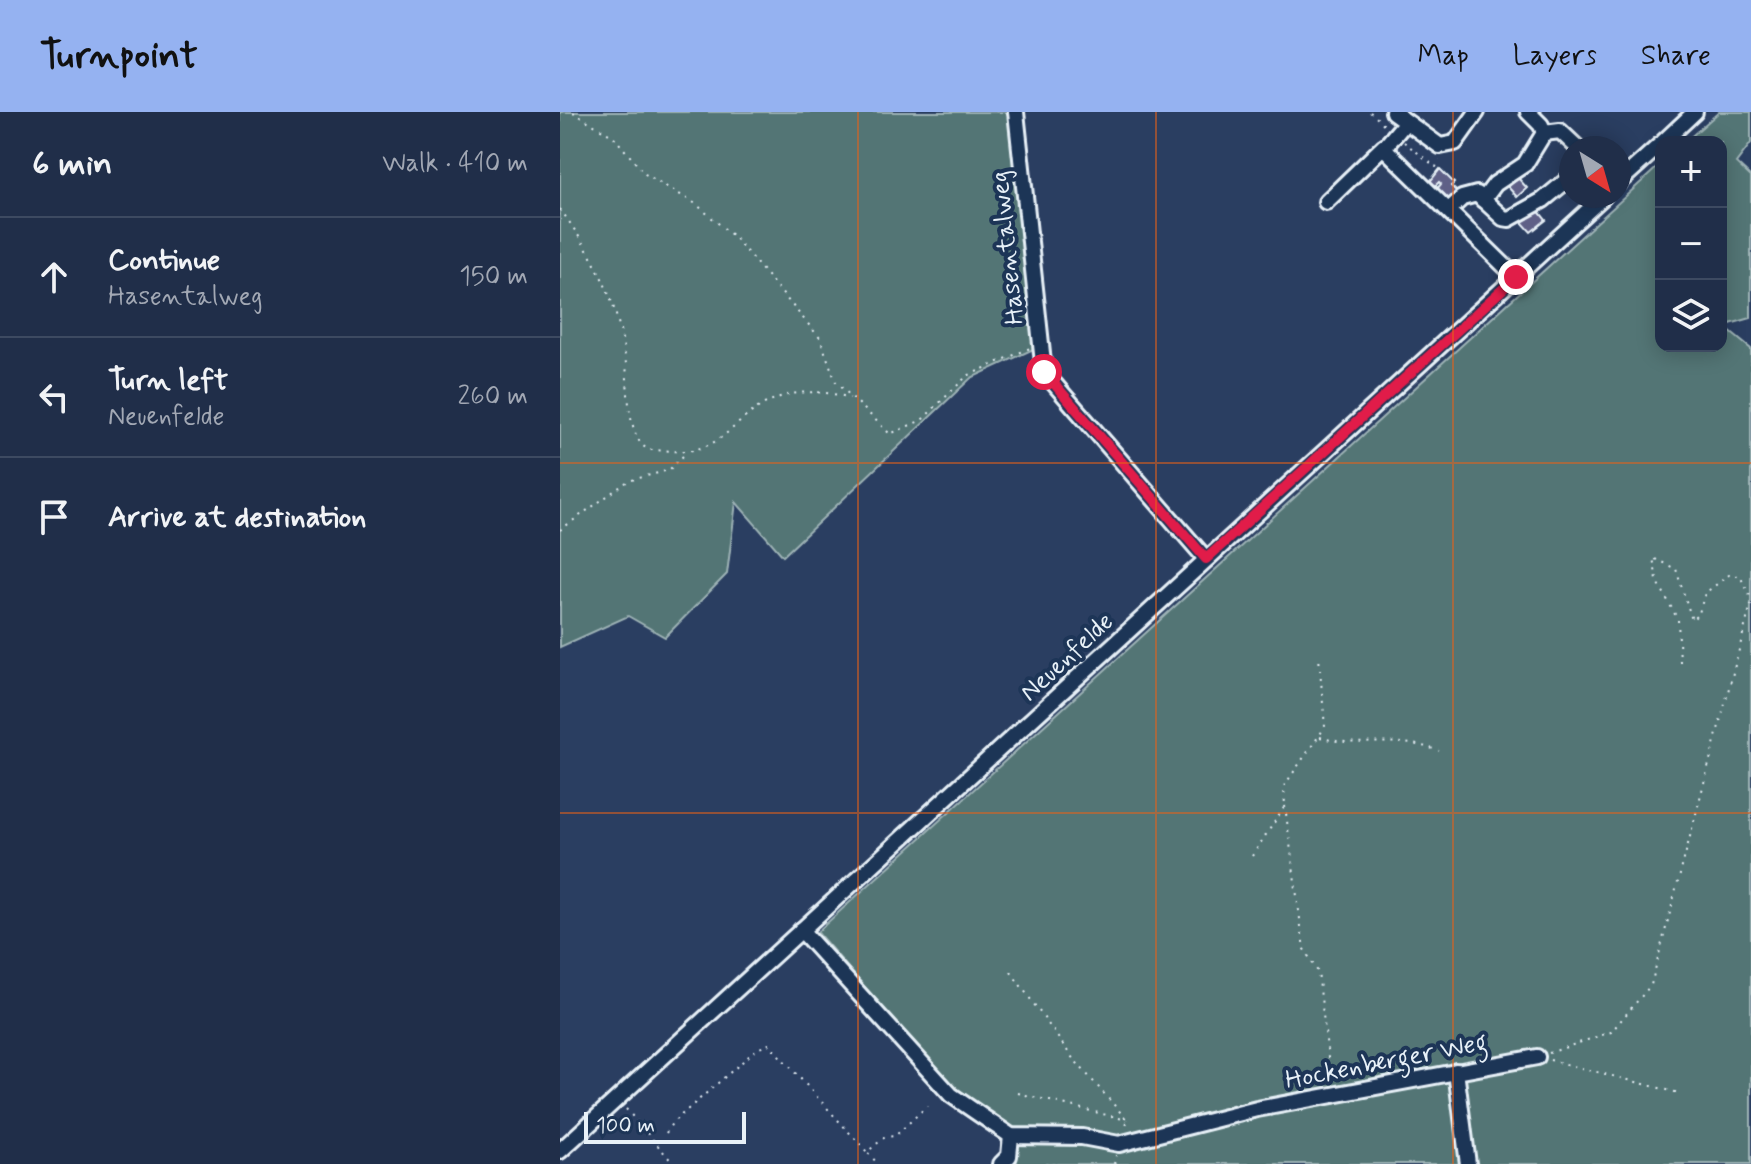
<!DOCTYPE html>
<meta charset="utf-8">
<style>
body{margin:0;font-family:Mynerve,sans-serif;background:#2d3a53;color:#f1f3f6}
.controls{position:absolute;right:24px;top:24px;display:grid;overflow:hidden;border-radius:16px;box-shadow:0 4px 20px #0003}
.controls button{width:72px;height:72px;display:grid;place-items:center;padding:0;border:0;border-bottom:2px solid #3d4a61;background:#202e49;color:#f1f3f6;font:40px sans-serif}
.compass{position:absolute;left:999px;top:24px;width:72px;height:72px;border-radius:50%;background:#202e49;box-shadow:0 4px 20px #0003;rotate:143deg}
.scale{position:absolute;left:24px;bottom:20px;width:162px;box-sizing:border-box;padding-left:8px;border:4px solid #e8f1f8;border-top:0;font-size:22px;line-height:28px;white-space:nowrap;color:#e8f1f8;-webkit-text-stroke:6px #1d3557;paint-order:stroke}
.stop{position:absolute;width:24px;height:24px;margin:-18px;border:6px solid #e11d48;border-radius:50%;background:#fff}
.stop.end{background:#e11d48;border-color:#fff;box-shadow:0 2px 8px #0008}
.list{margin:0;padding:0;list-style:none}
h2{display:flex;justify-content:space-between;align-items:center;height:104px;margin:0;padding:0 32px;font-size:34px}
h2 small{font-size:26px;font-weight:400;color:#a2a8b4}
.list li{display:grid;grid-template-columns:52px 1fr auto;gap:24px;align-items:center;box-sizing:border-box;height:120px;padding:0 32px;border-top:2px solid #3d4a61}
.list b{display:block;font-size:30px;white-space:nowrap}
.list p{margin:0;font-size:26px;white-space:nowrap;color:#a2a8b4}
.list em{font-size:26px;font-style:normal;color:#a2a8b4}
.icon{flex:none;width:44px;height:44px;fill:none;stroke:currentColor;stroke-width:2;stroke-linecap:round;stroke-linejoin:round}
.map{position:relative;flex:none;width:1191px;height:1052px;overflow:hidden}
header{display:flex;align-items:center;gap:48px;box-sizing:border-box;height:112px;padding:0 40px;background:#95b2f1;color:#111}
header strong{font-size:38px}
nav{display:flex;gap:44px;margin-inline-start:auto;font-size:28px}
main{display:flex}
aside{flex:1;background:#202e49}
.map>svg:first-child{display:block}
.green{fill:#537575;stroke:#9eb3b6;stroke-width:2}
.building{fill:#5e6187;stroke:#e8f1f8;stroke-width:2}
.lines{fill:none;stroke-linecap:round;stroke-linejoin:round}
.minor-casing{stroke:#e8f1f8;stroke-width:20}
.path{stroke:#e8f1f8;stroke-width:2;stroke-dasharray:2 6;stroke-linecap:butt}
.minor{stroke:#1d3557;stroke-width:14}
.route{stroke:#e11d48;stroke-width:10}
.grid{fill:none;stroke:#e86118;stroke-width:2;stroke-opacity:0.55}
.labels{text-anchor:middle;stroke-width:8;stroke-linejoin:round;paint-order:stroke}
.street-label{font-size:26px;fill:#e8f1f8;stroke:#1d3557}
</style>
<header>
<strong>Turnpoint</strong>
<nav><a>Map</a><a>Layers</a><a>Share</a></nav>
</header>
<main>
<aside>
<h2>6 min<small>Walk · 410 m</small></h2>
<ul class="list">
<li><svg class="icon" aria-label="ahead" viewBox="0 0 24 24"><path d="M12 20V5M6 11l6-6 6 6"/></svg><div><b>Continue</b><p>Hasentalweg</p></div><em>150 m</em></li>
<li><svg class="icon" aria-label="left" viewBox="0 0 24 24"><path d="M17 20v-9H6M10 6l-5 5 5 5"/></svg><div><b>Turn left</b><p>Neuenfelde</p></div><em>260 m</em></li>
<li><svg class="icon" aria-label="arrive" viewBox="0 0 24 24"><path d="M6 21V4h12l-3 4 3 4H6"/></svg><div><b>Arrive at destination</b></div></li>
</ul>
</aside>
<div class="map">
<svg width="1191" height="1052" viewBox="0 0 1191 1052">
<rect width="100%" height="100%" fill="#2a3e61"/>
<filter id="ink" filterUnits="userSpaceOnUse"><feTurbulence type="fractalNoise" baseFrequency=".0125" numOctaves="2"/><feDisplacementMap in="SourceGraphic" scale="16" xChannelSelector="R" yChannelSelector="G"/><feConvolveMatrix kernelMatrix="1 2 1 2 8 2 1 2 1" color-interpolation-filters="sRGB"/></filter>
<g filter="url(#ink)">
<g class="green">
<polygon points="0,0 453,0 480,234 411,266 223,444 176,390 167,462 105,525 68,504 0,535"/>
<polygon points="1159,0 1191,0 1191,31 1176,51 1191,65 1191,206 1163,214 1191,237 1191,1052 457,1052 456,1021 394,978 257,820 1101,52 1101,234 1161,234 1161,30 1125,30"/>
</g>
<g class="building">
<polygon points="880,57 894,71 891,74 897,80 887,90 876,78 881,72 879,70 872,77 867,73"/>
<polygon points="958,66 967,76 957,85 948,75"/>
<polygon points="977,97 986,108 971,120 962,110"/>
</g>
<g class="lines">
<defs>
<g id="minor">
<polyline points="456,0 484,260 646,447"/>
<polyline points="833,0 880,34 895,31 917,0"/>
<polyline points="968,0 981,13 984,21"/>
<polyline points="845,11 824,36 956,165"/>
<polyline points="1103,30 1135,0"/>
<polyline points="1059,70 1101,32"/>
<polyline points="923,88 935,72 965,52 984,21 1000,19 1018,36"/>
<polyline points="766,90 824,34"/>
<polyline points="889,98 902,86 917,82 943,106 949,107 983,88 1011,65"/>
<polyline points="241,818 391,983 451,1024 522,1025 559,1032 697,997 977,945"/>
<polyline points="896,959 908,1052"/>
<polyline points="0,1039 1044,84"/>
<polyline points="441,1052 449,1044 451,1024"/>
</g>
</defs>
<use href="#minor" class="minor-casing"/>
<g class="path">
<polyline points="13,0 54,25 85,62 136,92 173,124 260,226 276,270 330,322 362,308 407,264 470,236"/>
<polyline points="810,0 827,15"/>
<polyline points="844,30 876,55 879,48"/>
<path d="M0,97C35,145 59,191 66,252C68,272 67,328 88,337C94,339 105,338 112,339C160,342 170,311 206,291C232,277 263,278 290,286"/>
<polyline points="0,418 68,369 109,358 126,341"/>
<polyline points="1120,550 1118,508 1097,468 1093,446 1116,457 1132,508 1139,501 1145,481 1169,463 1180,464 1191,486"/>
<path d="M760,625C799,638 834,622 879,639"/>
<polyline points="725,694 744,837 758,860 771,971"/>
<polyline points="692,744 725,694 724,674 765,615 759,545"/>
<polyline points="451,860 511,944 568,1009 564,1018"/>
<polyline points="989,941 1051,920 1091,873 1191,492"/>
<polyline points="990,948 1119,981"/>
<polyline points="458,981 567,1008"/>
<polyline points="66,997 114,1052"/>
<polyline points="106,1021 112,1011 197,937 209,932 307,1040 325,1025 335,1024 367,994"/>
<polyline points="308,1041 318,1052"/>
<polyline points="554,1052 556,1043"/>
</g>
<use href="#minor" class="minor"/>
</g>
</g>
<g class="lines" filter="url(#ink)">
<polyline class="route" points="484,260 646,447 956,165"/>
</g>
<path class="grid" d="M298,0V1052M596,0V1052M893,0V1052M0,351H1191M0,701H1191"/>
<g class="labels">
<g class="street-label">
<text transform="translate(446 136) rotate(-96)" y="9">Hasentalweg</text>
<text transform="translate(506 544) rotate(-43)" y="9">Neuenfelde</text>
<text transform="translate(826 948) rotate(-11)" y="9">Hockenberger Weg</text>
</g>
</g>
</svg>
<div class="controls">
<button>+</button>
<button>−</button>
<button><svg class="icon" aria-label="layers" viewBox="0 0 24 24"><path d="M12 4l9 5-9 5-9-5zM3 14l9 5 9-5"/></svg></button>
</div>
<svg class="compass" viewBox="-18 -18 36 36"><path d="M0-13l5 13h-10z" fill="#e53935"/><path d="M0 13l5-13h-10z" fill="#a2a8b4"/></svg>
<div class="scale">100 m</div>
<div class="stop" style="left:484px;top:260px"></div>
<div class="stop end" style="left:956px;top:165px"></div>
</div>
</main>
